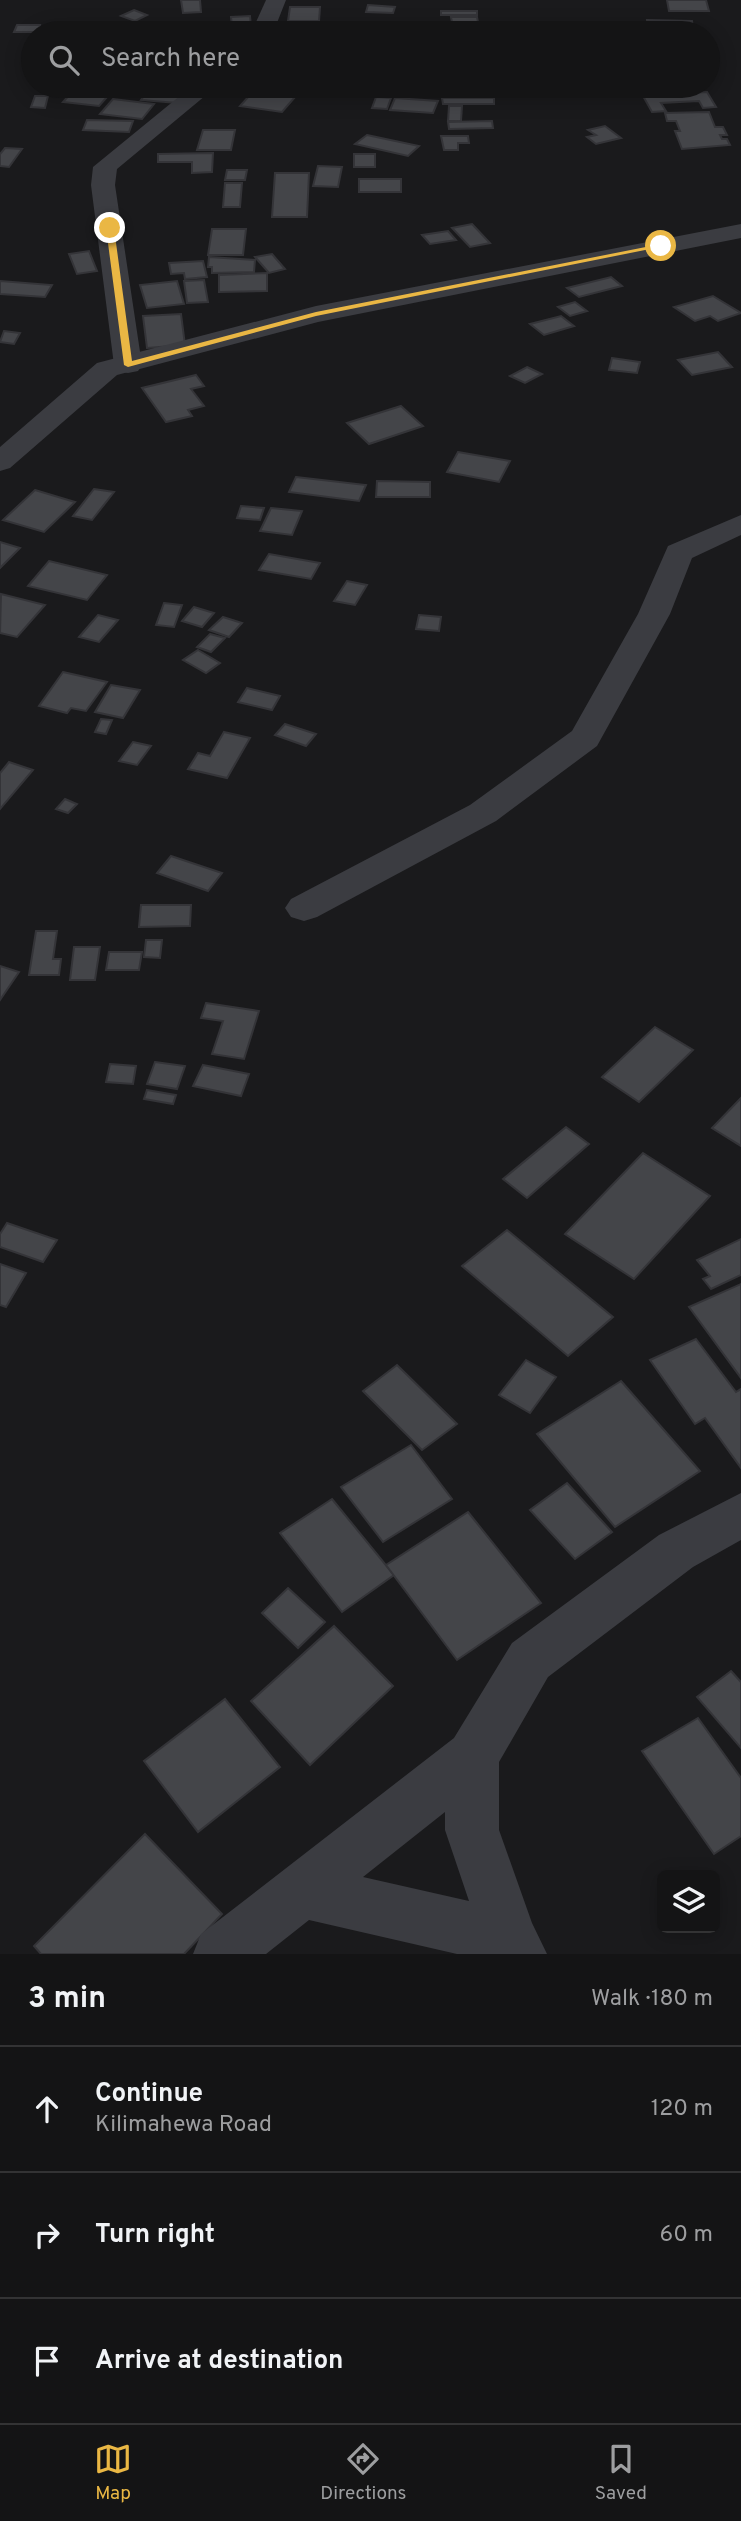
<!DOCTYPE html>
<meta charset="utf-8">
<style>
body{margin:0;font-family:Overpass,sans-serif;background:#1d1d1e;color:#f1f3f6}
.controls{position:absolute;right:21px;bottom:21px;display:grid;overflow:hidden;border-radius:10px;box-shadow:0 4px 18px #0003}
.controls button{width:63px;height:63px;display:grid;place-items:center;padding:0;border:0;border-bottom:2px solid #333334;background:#141415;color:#f1f3f6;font:35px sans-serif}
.stop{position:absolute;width:21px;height:21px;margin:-16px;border:5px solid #eab744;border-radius:50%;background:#fff}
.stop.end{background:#eab744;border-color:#fff;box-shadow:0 2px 7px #0008}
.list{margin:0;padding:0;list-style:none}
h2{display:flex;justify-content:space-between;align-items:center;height:91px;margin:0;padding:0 28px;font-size:30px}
h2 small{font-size:23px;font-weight:400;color:#9d9ea0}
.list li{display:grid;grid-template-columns:46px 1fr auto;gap:21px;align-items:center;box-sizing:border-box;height:126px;padding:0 28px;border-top:2px solid #333334}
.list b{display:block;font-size:26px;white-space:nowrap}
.list p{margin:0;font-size:23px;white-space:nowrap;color:#9d9ea0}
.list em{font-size:23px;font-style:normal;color:#9d9ea0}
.icon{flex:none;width:38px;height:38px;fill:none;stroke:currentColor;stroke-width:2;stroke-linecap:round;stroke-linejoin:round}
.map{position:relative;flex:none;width:741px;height:1954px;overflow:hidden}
.search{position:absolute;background:#141415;box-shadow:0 4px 18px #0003;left:21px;right:21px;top:21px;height:77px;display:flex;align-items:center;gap:18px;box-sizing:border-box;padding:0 24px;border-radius:38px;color:#9d9ea0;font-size:26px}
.sheet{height:469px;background:#141415}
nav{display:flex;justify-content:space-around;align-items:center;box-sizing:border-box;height:98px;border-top:2px solid #333334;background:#141415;font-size:19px;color:#9d9ea0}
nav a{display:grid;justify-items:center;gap:4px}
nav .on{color:#eab744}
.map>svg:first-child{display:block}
.building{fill:#444549;stroke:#343438;stroke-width:2}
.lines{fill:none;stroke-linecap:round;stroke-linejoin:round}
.minor{fill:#3b3c41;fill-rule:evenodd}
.tertiary{fill:#3b3c41;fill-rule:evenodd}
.route{fill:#eab744}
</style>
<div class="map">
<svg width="741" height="1954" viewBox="0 0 741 1954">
<rect width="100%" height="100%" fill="#1a1a1c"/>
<g class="building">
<polygon points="181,0 200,0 201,12 183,13"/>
<polygon points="667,0 706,0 709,11 669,11"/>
<polygon points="368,5 395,7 393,13 366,12"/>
<polygon points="290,7 320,7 319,21 288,21"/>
<polygon points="134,10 147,15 135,21 121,16"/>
<rect x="441" y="11" width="36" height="4"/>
<polygon points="250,16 251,26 232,27 231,17"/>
<polygon points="451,17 477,17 478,22 452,23"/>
<polygon points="647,20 692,21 693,28 648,27"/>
<polygon points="17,25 40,25 38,32 14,32"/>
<polygon points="170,26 186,31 155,33"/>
<polygon points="659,28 692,28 693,33 659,33"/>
<polygon points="84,86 125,86 113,96 79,90"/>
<polygon points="151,86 189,86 177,103 141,100"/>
<polygon points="258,86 288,86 303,88 282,112 240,106"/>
<polygon points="707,92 716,107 703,108 699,101 661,103 666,111 652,112 643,96"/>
<polygon points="71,93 107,97 99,106 63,102"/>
<polygon points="35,96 48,96 45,108 31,107"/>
<polygon points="376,97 391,98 387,109 372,108"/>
<polygon points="395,98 438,101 433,113 390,110"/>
<polygon points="442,98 494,98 494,104 443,104"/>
<polygon points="113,99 154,104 142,119 100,114"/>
<polygon points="449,106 462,106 461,121 448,121"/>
<polygon points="709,112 715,127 723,127 727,135 720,135 722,139 727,139 730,145 682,149 675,131 680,131 676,121 667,121 665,113"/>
<polygon points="87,120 133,121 129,132 83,130"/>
<polygon points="492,121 493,128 449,129 448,122"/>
<polygon points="605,126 621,138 596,144 587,137 596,135 588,130"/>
<polygon points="203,130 235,130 231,150 197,150"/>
<polygon points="367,135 419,146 408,156 355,144"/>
<polygon points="441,136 468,136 469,143 458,143 458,150 444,150"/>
<polygon points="5,148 22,149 9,167 0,166 0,154"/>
<polygon points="213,153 212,172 192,173 192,162 158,162 158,154"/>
<rect x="354" y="154" width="21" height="13"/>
<polygon points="318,166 342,167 338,187 313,186"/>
<polygon points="227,170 247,170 245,180 225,180"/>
<polygon points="275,173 309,173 307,217 272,217"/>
<rect x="359" y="179" width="42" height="13"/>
<polygon points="225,183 242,183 240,207 223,207"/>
<polygon points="472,224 490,243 470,247 452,228"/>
<polygon points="212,229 246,229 243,255 208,255"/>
<polygon points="448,231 456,240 430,244 422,235"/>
<polygon points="89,251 97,271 77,274 69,254"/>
<polygon points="272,254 285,269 269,273 255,257"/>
<polygon points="209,257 255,260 254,272 212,273 212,267 208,267"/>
<polygon points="203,261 207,277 185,279 184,273 171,274 169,263"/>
<polygon points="267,273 267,291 219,292 219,275"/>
<polygon points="611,277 622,286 579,297 567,288"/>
<polygon points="204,280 208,302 187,303 184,281"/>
<polygon points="0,281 52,285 45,297 0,294"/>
<polygon points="177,281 184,304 147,308 140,285"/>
<polygon points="713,296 741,313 718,321 710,316 695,321 674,307"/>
<polygon points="575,302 587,311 570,316 558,307"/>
<polygon points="181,314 185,345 147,348 143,316"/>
<polygon points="561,316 574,326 544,335 530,324"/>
<polygon points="4,331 20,333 14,344 0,342"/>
<polygon points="718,352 732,367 692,375 678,360"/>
<polygon points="612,358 640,362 637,373 609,370"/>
<polygon points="527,367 542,374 525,383 510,376"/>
<polygon points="196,375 204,386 191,389 204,406 188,410 192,416 166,422 142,388"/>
<polygon points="401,406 423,426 369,444 347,423"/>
<polygon points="458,452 510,461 499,482 447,472"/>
<polygon points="296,477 366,485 359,501 289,492"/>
<polygon points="377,481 430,482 430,497 376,497"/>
<polygon points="94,489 114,492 92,520 73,516"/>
<polygon points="35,490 75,502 44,532 3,520"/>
<polygon points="241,506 264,508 260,520 237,518"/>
<polygon points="271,508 302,511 292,535 260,531"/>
<polygon points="0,542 20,548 0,568"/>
<polygon points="269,554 320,563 311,579 259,570"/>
<polygon points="49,561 107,575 87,600 28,586"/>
<polygon points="347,581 367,585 355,605 334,601"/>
<polygon points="1,594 45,605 17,637 0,633"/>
<polygon points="164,603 182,605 174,627 156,625"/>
<polygon points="194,607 214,613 202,627 182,621"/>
<polygon points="98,615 118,620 99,642 79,637"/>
<polygon points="419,615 441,617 439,631 416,629"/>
<polygon points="223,617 242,623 229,637 209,630"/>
<polygon points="210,634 225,638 211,652 197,647"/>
<polygon points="198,650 220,663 206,673 183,660"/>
<polygon points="63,672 107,682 86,711 71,708 67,713 39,706"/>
<polygon points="111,685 140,690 123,718 95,712"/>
<polygon points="247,688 280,696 272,710 238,702"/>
<polygon points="101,719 112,720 106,734 95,732"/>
<polygon points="285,724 316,734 306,746 275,735"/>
<polygon points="224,732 250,738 227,778 188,769 198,753 210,756"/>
<polygon points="133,742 151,746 137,765 119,761"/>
<polygon points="9,762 33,770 0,809 0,773"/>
<polygon points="65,799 77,804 68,813 56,809"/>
<polygon points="171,856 222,873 208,891 157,873"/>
<polygon points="141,905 191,905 190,926 139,927"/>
<polygon points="36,931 57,931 53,959 61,959 59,975 29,975"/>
<polygon points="146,940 162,940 160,958 144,957"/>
<polygon points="74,947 100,947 95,980 70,980"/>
<polygon points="109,952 142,952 139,970 106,970"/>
<polygon points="0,966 19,972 0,1000"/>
<polygon points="206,1003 259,1011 244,1059 212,1054 223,1021 201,1018"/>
<polygon points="655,1027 693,1050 639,1102 602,1077"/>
<polygon points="155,1062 185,1066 177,1089 147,1084"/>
<polygon points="110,1064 136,1066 133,1084 106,1082"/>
<polygon points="203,1065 249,1074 241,1096 193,1086"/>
<polygon points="147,1090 176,1095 173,1104 144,1099"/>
<polygon points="741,1098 741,1146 712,1128"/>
<polygon points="566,1127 589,1144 527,1198 503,1179"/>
<polygon points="643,1153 710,1196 634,1279 565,1234"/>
<polygon points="7,1223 57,1240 43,1262 0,1247 0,1234"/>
<polygon points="507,1230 613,1317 568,1356 462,1266"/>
<polygon points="741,1239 741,1275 711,1289 703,1279 710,1276 697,1260"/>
<polygon points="0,1264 26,1273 6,1307 0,1305"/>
<polygon points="741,1284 741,1378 689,1307"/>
<polygon points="696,1339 736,1392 741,1389 741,1468 705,1418 695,1424 650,1360"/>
<polygon points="526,1360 556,1377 530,1413 499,1395"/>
<polygon points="397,1365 457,1424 422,1450 363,1391"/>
<polygon points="621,1381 700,1471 615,1527 537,1434"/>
<polygon points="411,1445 452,1499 383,1542 341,1487"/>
<polygon points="567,1483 612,1532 575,1559 530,1510"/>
<polygon points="332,1499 394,1575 342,1612 280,1533"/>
<polygon points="468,1512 541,1603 457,1660 386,1565"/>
<polygon points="288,1588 325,1622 298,1648 262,1613"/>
<polygon points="334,1626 393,1686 310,1765 251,1701"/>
<polygon points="731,1671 741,1682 741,1748 697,1697"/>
<polygon points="225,1699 280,1767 198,1832 144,1761"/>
<polygon points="698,1718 741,1778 741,1836 714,1854 642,1751"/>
<polygon points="145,1834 222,1914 184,1954 41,1954 34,1946"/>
</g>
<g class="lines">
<g class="minor">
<polygon points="266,0 286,0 273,33 251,33"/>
<polygon points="192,86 217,86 117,169 115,185 142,365 138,371 128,373 118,371 114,365 91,185 93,167"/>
<polygon points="741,515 741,535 692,558 670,614 597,746 496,821 317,917 304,921 291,917 285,908 291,899 470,805 572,731 638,614 668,546"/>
<path d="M741,1493V1540L693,1567L548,1677L499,1762V1830L532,1923L547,1954H457L309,1920L266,1954H193L201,1934L454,1738L512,1643L659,1535ZM445,1812V1830L469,1901L363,1877Z"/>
</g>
<polygon class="tertiary" points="741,224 741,238 318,322 117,375 10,468 0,471 0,447 97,363 316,306"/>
</g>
<polygon class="route" points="110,225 114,228 132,361 316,312 661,244 665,246 316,316 128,367 124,365 106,228"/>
</svg>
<div class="controls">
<button><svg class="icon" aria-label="layers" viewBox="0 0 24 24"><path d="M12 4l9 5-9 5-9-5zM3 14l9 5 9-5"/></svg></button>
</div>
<div class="stop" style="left:661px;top:246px"></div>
<div class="stop end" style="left:110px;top:228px"></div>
<div class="search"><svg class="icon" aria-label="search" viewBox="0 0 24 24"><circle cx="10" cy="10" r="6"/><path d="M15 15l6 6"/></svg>Search here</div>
</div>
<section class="sheet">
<h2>3 min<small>Walk · 180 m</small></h2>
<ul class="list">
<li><svg class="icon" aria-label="ahead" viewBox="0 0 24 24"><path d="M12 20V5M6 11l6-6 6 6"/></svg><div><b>Continue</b><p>Kilimahewa Road</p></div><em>120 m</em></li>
<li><svg class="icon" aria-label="right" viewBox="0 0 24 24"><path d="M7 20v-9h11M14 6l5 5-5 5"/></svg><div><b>Turn right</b></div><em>60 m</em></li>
<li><svg class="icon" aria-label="arrive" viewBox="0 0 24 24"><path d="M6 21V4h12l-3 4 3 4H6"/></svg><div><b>Arrive at destination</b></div></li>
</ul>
</section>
<nav>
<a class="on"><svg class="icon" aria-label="map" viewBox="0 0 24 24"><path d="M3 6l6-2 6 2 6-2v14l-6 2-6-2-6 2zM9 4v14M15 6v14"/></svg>Map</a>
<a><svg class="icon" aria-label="directions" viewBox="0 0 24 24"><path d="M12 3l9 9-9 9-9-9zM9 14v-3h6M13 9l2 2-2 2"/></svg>Directions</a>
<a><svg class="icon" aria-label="saved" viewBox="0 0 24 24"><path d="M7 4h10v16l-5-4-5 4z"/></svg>Saved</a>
</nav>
